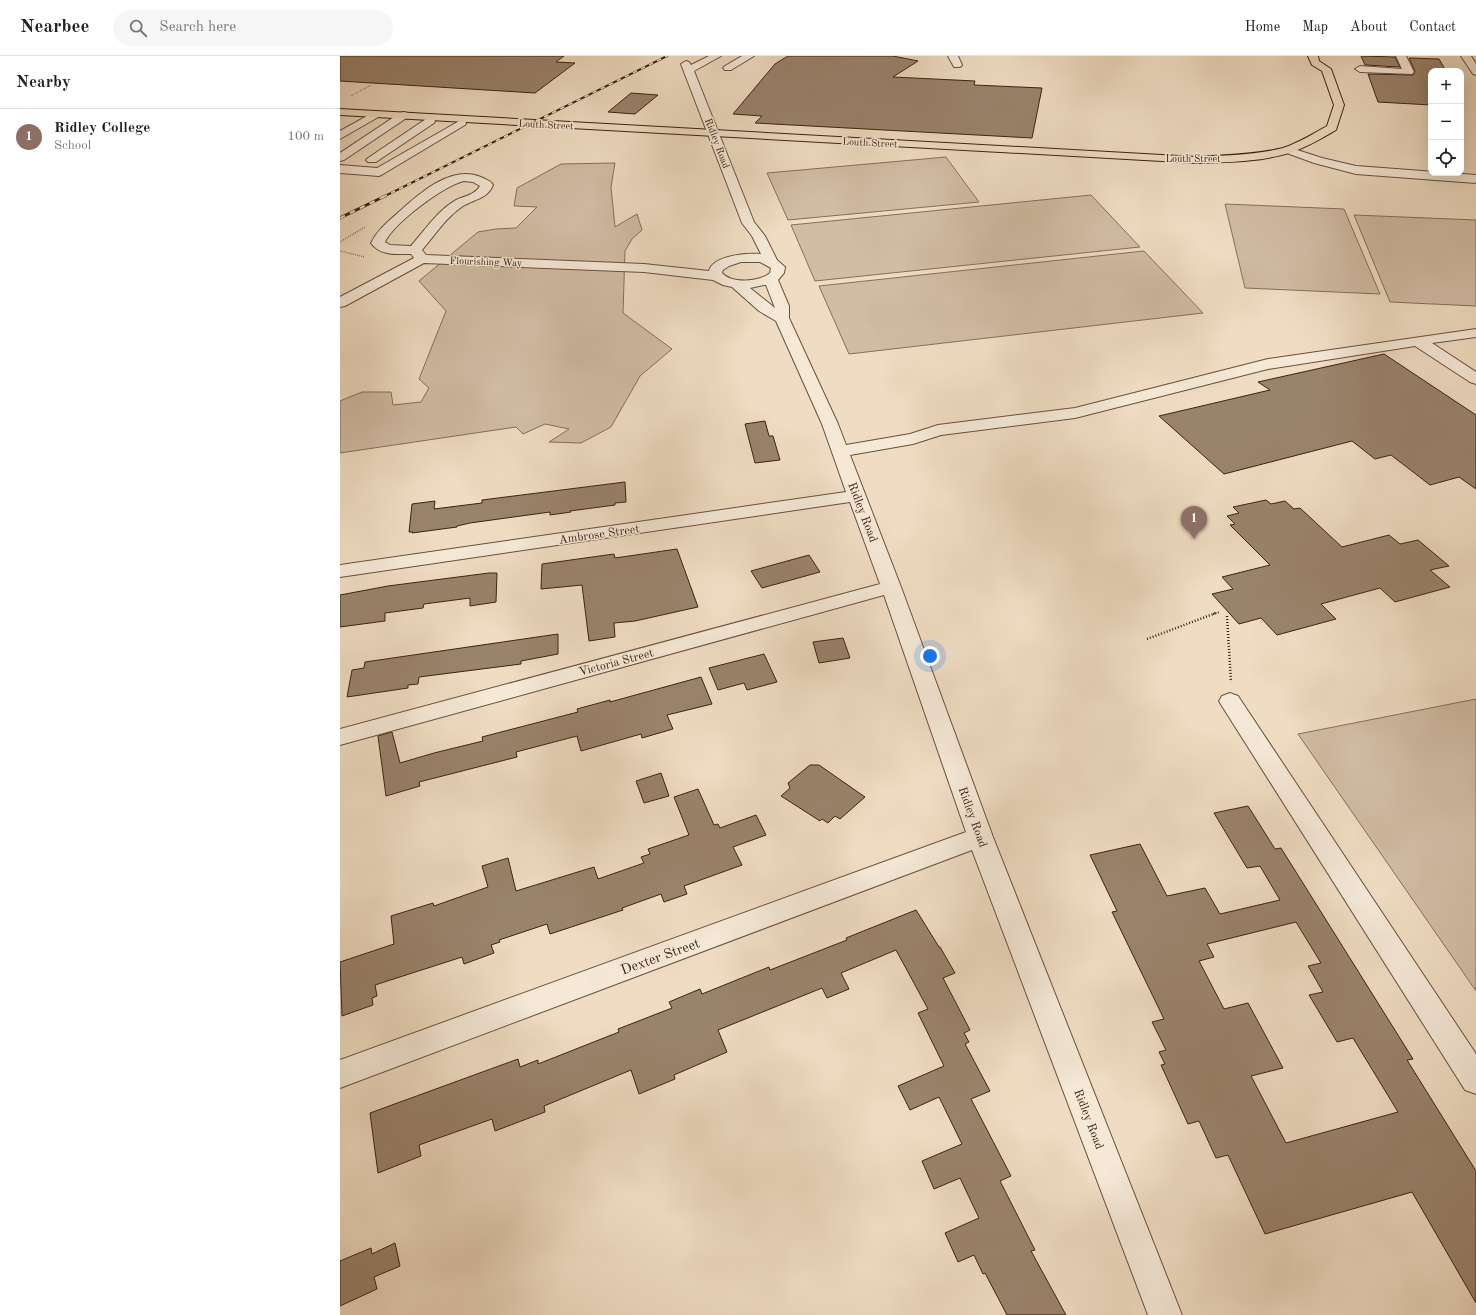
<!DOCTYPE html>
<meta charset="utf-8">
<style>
body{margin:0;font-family:"Old Standard TT",serif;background:#f6f6f6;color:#222}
.controls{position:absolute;right:12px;top:12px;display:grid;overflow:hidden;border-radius:8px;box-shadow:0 4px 16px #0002}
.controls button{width:36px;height:36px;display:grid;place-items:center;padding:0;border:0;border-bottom:1px solid #e0e0e0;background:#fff;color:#222;font:20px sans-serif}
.you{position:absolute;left:590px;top:600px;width:14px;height:14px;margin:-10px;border:3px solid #fff;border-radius:50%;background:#1a73e8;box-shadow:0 0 0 6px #1a73e833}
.badge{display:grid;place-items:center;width:26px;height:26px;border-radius:50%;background:#111827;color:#fff;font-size:13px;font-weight:700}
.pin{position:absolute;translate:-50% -33px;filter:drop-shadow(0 1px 2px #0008)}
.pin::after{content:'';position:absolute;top:21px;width:14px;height:12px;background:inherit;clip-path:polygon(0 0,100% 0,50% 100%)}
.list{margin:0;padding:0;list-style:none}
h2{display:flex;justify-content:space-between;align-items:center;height:52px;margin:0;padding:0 16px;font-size:17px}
h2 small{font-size:13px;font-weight:400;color:#767676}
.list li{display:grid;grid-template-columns:26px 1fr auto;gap:12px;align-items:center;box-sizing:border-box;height:56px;padding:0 16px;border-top:1px solid #e0e0e0}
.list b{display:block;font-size:15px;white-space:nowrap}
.list p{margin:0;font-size:13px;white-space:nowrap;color:#767676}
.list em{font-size:13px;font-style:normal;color:#767676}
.icon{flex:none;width:22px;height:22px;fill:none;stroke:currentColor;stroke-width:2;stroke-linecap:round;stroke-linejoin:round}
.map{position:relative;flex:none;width:1136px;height:1259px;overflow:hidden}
header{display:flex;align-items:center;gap:24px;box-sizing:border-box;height:56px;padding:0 20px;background:#fff;border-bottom:1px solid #e0e0e0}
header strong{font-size:19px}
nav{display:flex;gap:22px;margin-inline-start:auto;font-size:14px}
.search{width:280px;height:36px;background:#f6f6f6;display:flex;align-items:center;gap:10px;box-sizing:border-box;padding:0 14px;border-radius:22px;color:#767676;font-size:15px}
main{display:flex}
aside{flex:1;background:#fff}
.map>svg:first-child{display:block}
.green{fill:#d1bca4;stroke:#876f5a}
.building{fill:#9a836c;stroke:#3d220f;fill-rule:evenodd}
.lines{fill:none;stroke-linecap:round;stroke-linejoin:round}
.minor-casing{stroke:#6a503c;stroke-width:2}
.major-casing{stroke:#3d220f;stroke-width:2}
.path-far3{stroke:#3d220f;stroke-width:1;stroke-dasharray:0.5 1;stroke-linecap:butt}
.path-far2{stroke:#3d220f;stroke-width:1.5;stroke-dasharray:0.5 1.5;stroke-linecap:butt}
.path-far1{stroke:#3d220f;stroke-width:2;stroke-dasharray:1 1.5;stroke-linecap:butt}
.path{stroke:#3d220f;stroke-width:2.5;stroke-dasharray:1 2;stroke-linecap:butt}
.minor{fill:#f5e8d7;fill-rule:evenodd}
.major{fill:#efdcc2;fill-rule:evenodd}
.rail-far1-casing{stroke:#3d220f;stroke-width:2}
.rail-casing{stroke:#3d220f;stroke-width:3}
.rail-far1{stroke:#f5e8d7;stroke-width:1.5;stroke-dasharray:4.5;stroke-linecap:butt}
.rail{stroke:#f5e8d7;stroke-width:2;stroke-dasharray:5.5;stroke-linecap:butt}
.labels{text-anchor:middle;stroke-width:3;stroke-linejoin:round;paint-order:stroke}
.far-street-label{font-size:10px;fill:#3d220f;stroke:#f5e8d7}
.street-label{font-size:12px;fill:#3d220f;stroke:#f5e8d7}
.near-street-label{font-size:14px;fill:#3d220f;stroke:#f5e8d7}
</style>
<header>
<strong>Nearbee</strong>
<div class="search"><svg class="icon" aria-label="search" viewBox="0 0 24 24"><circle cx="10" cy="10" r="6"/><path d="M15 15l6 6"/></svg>Search here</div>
<nav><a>Home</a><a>Map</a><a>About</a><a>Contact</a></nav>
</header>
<main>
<aside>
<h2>Nearby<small></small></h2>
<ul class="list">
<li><span class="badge" style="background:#8d6e63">1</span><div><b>Ridley College</b><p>School</p></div><em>100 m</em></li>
</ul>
</aside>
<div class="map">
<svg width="1136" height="1259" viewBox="0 0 1136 1259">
<rect width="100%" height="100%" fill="#efdcc2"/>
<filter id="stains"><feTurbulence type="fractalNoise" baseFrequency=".005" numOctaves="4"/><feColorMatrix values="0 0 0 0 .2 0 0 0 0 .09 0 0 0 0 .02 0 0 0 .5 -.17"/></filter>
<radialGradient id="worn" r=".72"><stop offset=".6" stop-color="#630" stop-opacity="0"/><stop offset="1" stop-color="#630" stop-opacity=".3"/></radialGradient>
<g class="green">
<polygon points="606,101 639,146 448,164 427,117"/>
<polygon points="275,107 271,131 275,171 297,158 302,174 292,183 285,195 283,257 332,293 300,320 271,371 241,387 209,386 229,373 205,368 183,378 176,371 0,397 0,345 22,336 51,336 53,349 81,346 89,332 79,323 106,255 79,225 138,176 156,173 176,172 197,151 174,150 177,132 221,108"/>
<polygon points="751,139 800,191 475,225 451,169"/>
<polygon points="885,148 1004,153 1040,238 905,232"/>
<polygon points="1014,159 1136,164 1136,250 1050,246"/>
<polygon points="804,195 863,257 509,298 479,230"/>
<polygon points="1136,643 1136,935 958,678"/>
</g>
<g class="building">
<polygon points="0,0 224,0 216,6 235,7 195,37 0,25"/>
<polygon points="448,0 553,0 578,5 553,21 635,25 634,29 702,32 692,82 415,67 422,60 393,58 435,8"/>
<polygon points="1021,0 1055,1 1060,11 1025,9"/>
<polygon points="1069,2 1099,3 1106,15 1091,15 1091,49 1038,46 1028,18 1073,19 1075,15"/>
<polygon points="291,37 318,39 295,58 268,56"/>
<polygon points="1044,298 1136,359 1136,433 1119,421 1090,429 1051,399 1035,403 1012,385 884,418 819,360 930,334 918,326"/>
<polygon points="425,365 429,380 433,380 440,404 415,407 405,368"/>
<polygon points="285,426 286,446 275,447 275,449 230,455 231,456 210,459 210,456 130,467 117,470 117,471 72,477 73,476 69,476 72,448 95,445 94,453 142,447 142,444"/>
<polygon points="926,444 931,448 945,445 954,453 960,452 1002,491 1049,479 1060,488 1078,484 1109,510 1090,514 1110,531 1055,546 1040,532 981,548 996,563 937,579 921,562 899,568 872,538 893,533 882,521 930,509 890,469 895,468 887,460 899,457 893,451"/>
<polygon points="337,493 358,551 295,565 274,567 275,581 249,585 242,529 201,533 202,508 274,498 275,502"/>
<polygon points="469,499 480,516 422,532 411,515"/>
<polygon points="149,517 157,517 156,546 130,550 130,542 84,548 83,552 45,557 45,565 0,571 0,539 48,530"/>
<polygon points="218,578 218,598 181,605 181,608 79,621 78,628 68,629 68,632 7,641 12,614 24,612 25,606"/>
<polygon points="503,582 510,602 479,607 473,586"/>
<polygon points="424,598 437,626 407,634 404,627 378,634 369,612"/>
<polygon points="361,621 372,648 327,659 333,673 302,682 301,678 241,695 237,680 176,696 177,701 79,726 80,730 46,740 38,680 52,676 60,707 94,697 143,685 142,681 238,656 237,653 270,644 270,646"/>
<polygon points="470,709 479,709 525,741 500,763 495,760 488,767 482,763 480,765 441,740 450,732 448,727"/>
<polygon points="321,717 329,740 304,747 296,725"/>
<polygon points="358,733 374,769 378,768 380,772 416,759 426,779 393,791 402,809 344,830 347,838 324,846 321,838 282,852 283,854 210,878 207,868 159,884 160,886 151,889 154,897 124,908 122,901 35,929 37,940 32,942 33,949 2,960 0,906 54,888 51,860 93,847 94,850 148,831 142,810 168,802 176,835 254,811 258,823 304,807 301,801 310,798 308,793 349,779 334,741"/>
<path d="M908,750L935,793L941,792L1073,1003L1067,1004L1136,1115V1247L1072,1136L925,1178L888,1099L876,1102L859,1065L848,1068L821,1009L825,1008L819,996L826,994L812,966L824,963L772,856L777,855L750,799L800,788L827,840L865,832L880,858L940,844L920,810L907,812L874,757ZM956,866L981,907L968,910L983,936L969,939L997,986L1013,982L1058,1056L946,1087L911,1020L943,1012L908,947L884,953L859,905L874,901L867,888Z"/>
<polygon points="576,854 599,891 600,891 615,917 603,922 630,974 624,977 629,986 625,988 650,1035 631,1043 671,1120 660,1125 695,1194 691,1195 726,1259 667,1259 645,1217 643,1218 634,1199 618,1206 605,1177 639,1162 620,1122 594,1133 582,1105 622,1088 599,1041 570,1054 558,1030 604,1010 578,957 588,953 556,894 501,917 509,933 487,942 482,932 378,974 387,996 334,1019 335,1023 299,1038 291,1014 204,1050 205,1056 155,1075 152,1063 79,1089 81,1100 38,1117 30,1057 178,1003 180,1011 198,1004 198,1008 279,976 278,973 332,952 329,946 360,933 362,938 429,911 430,914 507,884 506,882"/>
<polygon points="55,1187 60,1210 34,1221 37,1233 0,1250 0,1205 31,1192 32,1198"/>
</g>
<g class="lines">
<defs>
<g id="minor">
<path d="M369,0H381L354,15L414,166L425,180L437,204L445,211L444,217L438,224L449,250V262L498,368L506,389L570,378L598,369L735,352L928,303L1136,273V281L1092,287L1136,316V328L1130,326L1075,290L928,313L735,362L601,379L573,388L510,399L561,531L653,781L842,1259H808L632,794L0,1032V1004L626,776L544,539L0,689V673L540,528L510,446L0,521V509L506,436L482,368L436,265L419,255L392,231L383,229L373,224L304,216L84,207L5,250L0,251V241L74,202L71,198C57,198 40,200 31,187C38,173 49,165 60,155C80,137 113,107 143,122C147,124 151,125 153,129C147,143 135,143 123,150C106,161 95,179 82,194L86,199L304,208L369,215C373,199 407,197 421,198L412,180L402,167L341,8L346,5L349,6L351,9ZM124,125L133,126L140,130C135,139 124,140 116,144C98,154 85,174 71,190L50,189L45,186C54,167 103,130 124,125ZM401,206H420L431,212L430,217C419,226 392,228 382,217L383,214L389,210ZM424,229H426L435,252L410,232Z"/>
<polygon points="402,0 414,0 391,14 385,14 383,12 385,10"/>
<polygon points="608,0 618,0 622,9 620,11 614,11"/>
<polygon points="1056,0 1066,0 1074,16 1072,18 1020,16 1015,13 1020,10 1062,13"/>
<polygon points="1121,0 1131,0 1136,8 1136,19 1133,18"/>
<polygon points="36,55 41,58 40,60 0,83 0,75"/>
<polygon points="64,56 68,57 69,59 68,61 4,104 0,105 0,97 60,57"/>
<polygon points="90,62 94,63 95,65 94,67 36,106 28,106 26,104 28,102 86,63"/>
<polygon points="121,64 125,65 126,67 125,69 43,118 39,120 0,117 0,109 37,112"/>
<polygon points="948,91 982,102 1016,110 1136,119 1136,127 1016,118 974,107 944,96 942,94 944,92"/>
<polygon points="890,637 898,640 1136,998 1136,1038 1125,1034 882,650 879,645 882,640"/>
</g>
<path id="major" d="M968,0H978L979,5L991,13L1004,49L996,74C982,82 967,91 952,96C921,106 889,106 857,107L0,59V53L857,101C885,99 915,99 943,92C958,87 973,78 987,70L994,49L982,15L972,9Z"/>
</defs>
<use href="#minor" class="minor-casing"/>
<use href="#major" class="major-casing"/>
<polyline class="path-far3" points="11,40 31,29"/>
<g class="path-far2">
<polyline points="0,186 25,171"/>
<polyline points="0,195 25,201"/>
</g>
<polyline class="path-far1" points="873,558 880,556"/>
<g class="path">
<polyline points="887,560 891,626"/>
<polyline points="807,583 876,557"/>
</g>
<use href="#minor" class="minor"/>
<use href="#major" class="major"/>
<defs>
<polyline id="rail-far1" points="43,141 327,0"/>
<polyline id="rail" points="0,162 45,140"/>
</defs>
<use href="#rail-far1" class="rail-far1-casing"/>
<use href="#rail" class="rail-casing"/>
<use href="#rail-far1" class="rail-far1"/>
<use href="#rail" class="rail"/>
</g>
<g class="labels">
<g class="far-street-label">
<text transform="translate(206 68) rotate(3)" y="4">Louth Street</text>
<text transform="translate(530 86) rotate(3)" y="4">Louth Street</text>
<text transform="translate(378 87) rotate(69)" y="4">Ridley Road</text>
<text x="853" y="106">Louth Street</text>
<text transform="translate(146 205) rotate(2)" y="4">Flourishing Way</text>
</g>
<g class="street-label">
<text transform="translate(523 456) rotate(69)" y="4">Ridley Road</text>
<text transform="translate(259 478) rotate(-8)" y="4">Ambrose Street</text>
<text transform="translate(276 606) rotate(-15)" y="4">Victoria Street</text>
<text transform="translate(633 761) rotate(70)" y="4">Ridley Road</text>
<text transform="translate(749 1063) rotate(69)" y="4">Ridley Road</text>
</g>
<g class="near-street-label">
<text transform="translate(320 900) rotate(-20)" y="5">Dexter Street</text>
</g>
</g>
<rect width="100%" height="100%" filter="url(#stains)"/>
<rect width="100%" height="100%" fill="url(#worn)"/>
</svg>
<div class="controls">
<button>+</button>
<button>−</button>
<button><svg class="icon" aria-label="locate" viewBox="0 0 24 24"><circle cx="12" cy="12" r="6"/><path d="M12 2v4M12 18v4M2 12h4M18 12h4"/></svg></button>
</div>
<div class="you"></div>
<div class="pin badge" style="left:854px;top:483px;background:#8d6e63">1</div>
</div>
</main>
